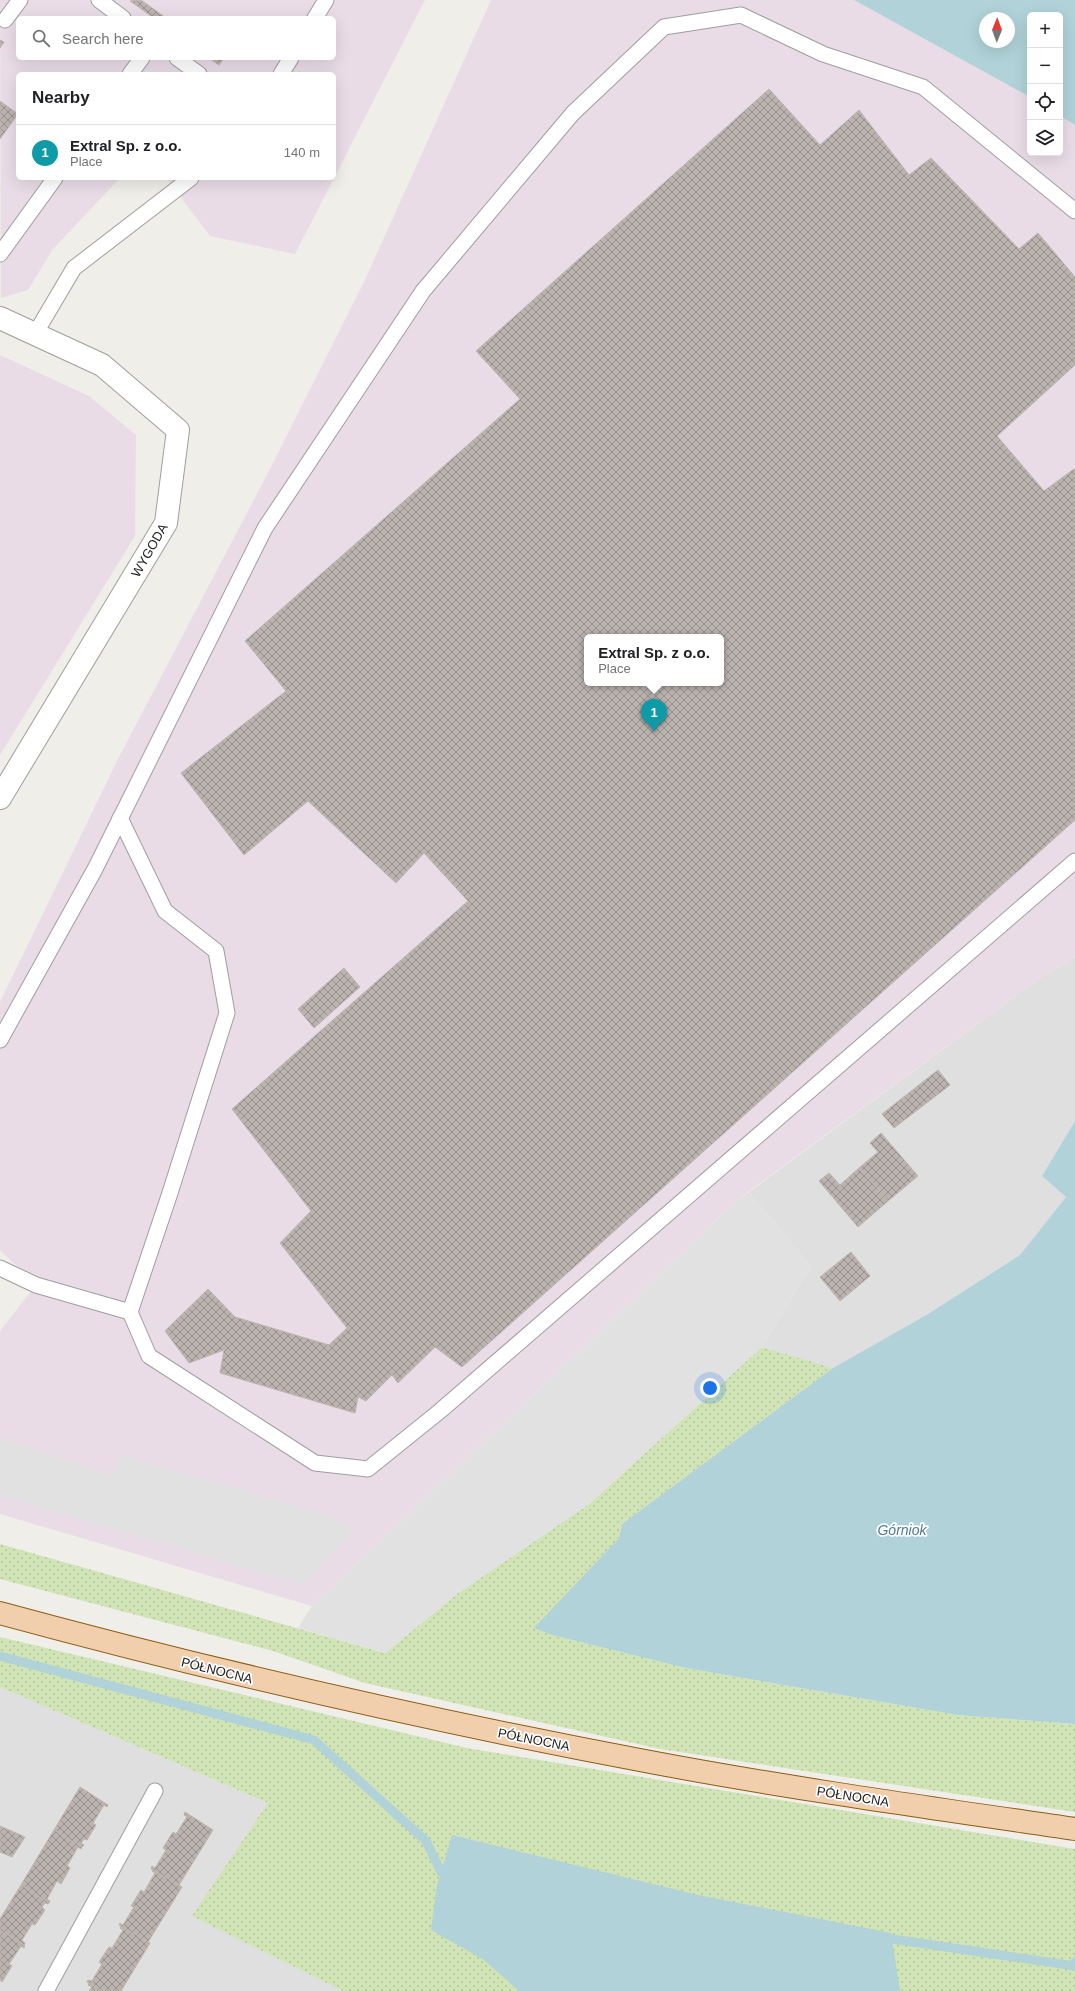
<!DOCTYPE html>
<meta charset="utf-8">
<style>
body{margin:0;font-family:Helvetica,sans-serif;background:#f6f6f6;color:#202124}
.controls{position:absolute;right:12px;top:12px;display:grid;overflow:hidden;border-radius:6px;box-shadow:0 4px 16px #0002}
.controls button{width:36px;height:36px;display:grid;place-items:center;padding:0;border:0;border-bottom:1px solid #e0e0e0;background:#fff;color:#202124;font:20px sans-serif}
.compass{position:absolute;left:979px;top:12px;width:36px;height:36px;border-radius:50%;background:#fff;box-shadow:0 4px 16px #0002;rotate:1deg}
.you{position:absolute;left:710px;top:1388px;width:14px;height:14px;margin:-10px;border:3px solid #fff;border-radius:50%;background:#1a73e8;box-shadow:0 0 0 6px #1a73e833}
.badge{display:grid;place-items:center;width:26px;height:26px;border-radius:50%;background:#7c3aed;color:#fff;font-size:13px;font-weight:700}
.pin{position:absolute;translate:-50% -33px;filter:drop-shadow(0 1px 2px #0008)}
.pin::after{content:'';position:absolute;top:21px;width:14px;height:12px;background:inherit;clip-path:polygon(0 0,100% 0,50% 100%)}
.popup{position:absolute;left:584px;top:634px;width:140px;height:52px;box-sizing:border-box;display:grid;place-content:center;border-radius:6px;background:#fff;filter:drop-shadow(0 1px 3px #0005);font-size:13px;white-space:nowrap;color:#757577}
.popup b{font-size:15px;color:#202124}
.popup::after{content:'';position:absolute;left:50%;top:100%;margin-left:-8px;border:8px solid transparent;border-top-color:#fff}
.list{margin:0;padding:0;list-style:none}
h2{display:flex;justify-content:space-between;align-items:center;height:52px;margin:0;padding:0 16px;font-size:17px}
h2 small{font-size:13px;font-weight:400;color:#757577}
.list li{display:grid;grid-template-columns:26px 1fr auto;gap:12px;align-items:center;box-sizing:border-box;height:56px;padding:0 16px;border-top:1px solid #e0e0e0}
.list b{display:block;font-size:15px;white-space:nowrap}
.list p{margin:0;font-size:13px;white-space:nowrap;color:#757577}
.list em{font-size:13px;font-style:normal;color:#757577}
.icon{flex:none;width:22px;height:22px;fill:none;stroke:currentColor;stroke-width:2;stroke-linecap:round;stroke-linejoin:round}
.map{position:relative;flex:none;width:1075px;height:1991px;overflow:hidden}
.search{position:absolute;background:#fff;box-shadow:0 4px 16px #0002;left:16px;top:16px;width:320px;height:44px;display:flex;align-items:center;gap:10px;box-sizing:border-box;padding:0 14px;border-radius:6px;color:#757577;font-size:15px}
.panel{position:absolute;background:#fff;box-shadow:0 4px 16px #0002;left:16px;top:72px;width:320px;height:108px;border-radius:6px}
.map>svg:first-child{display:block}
.residential{fill:#dfdfdf}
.industrial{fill:#e9dce7;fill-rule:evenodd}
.grass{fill:url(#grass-dots)}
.parking{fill:#e1e1e1}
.water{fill:#b0d2d8;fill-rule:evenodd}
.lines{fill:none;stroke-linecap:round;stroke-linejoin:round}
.stream{stroke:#b0d2d8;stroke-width:9}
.building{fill:url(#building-cross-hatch);stroke:#c1b4ad;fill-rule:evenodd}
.service-casing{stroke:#9e9e9e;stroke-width:17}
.minor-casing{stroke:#9e9e9e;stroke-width:24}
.primary-casing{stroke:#8c5c13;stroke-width:24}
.service{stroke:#fff;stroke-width:15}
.minor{stroke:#fff;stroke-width:22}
.primary{stroke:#f1cfad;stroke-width:22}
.labels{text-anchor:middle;stroke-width:3.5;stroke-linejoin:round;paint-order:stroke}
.street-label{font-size:13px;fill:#212121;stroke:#fff}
.water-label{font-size:14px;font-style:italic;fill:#517998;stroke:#fff}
</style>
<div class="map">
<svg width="1075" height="1991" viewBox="0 0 1075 1991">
<defs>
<pattern id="grass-dots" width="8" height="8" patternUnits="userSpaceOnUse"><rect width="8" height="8" fill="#d0e4b6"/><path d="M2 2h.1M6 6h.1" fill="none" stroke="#b2c39c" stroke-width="1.8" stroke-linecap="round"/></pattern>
<pattern id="building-cross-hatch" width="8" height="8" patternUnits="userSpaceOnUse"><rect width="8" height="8" fill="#bab3af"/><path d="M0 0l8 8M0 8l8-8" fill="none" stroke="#97918e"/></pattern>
</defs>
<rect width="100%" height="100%" fill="#f0eee9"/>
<g class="residential">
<polygon points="1075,957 1075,1121 1042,1176 1066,1197 1020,1255 928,1314 833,1368 762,1347 811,1266 749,1192 1029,986"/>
<polygon points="0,1687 268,1803 193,1916 343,1991 0,1991"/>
</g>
<g class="industrial">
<path d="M0,0H425L334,178V74H18V178H120L53,249L28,290L1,298ZM18,18H334V58H18Z"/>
<path d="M491,0H854L1030,97V153H1060V116L1075,125V957L1029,986L738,1199L312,1606L0,1514V1331L36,1285L0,1250V1002L118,759L271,467L365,280ZM587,637H721V683H587Z"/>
<polygon points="166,178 334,178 295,254 210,236"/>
<polygon points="0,355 89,396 136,435 135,536 0,755"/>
</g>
<g class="grass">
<polygon points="762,1347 833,1368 622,1524 619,1538 535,1628 552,1635 686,1668 958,1715 1075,1724 1075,1812 660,1749 365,1683 273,1651 0,1579 0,1544 385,1653 457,1594 589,1504"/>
<polygon points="0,1637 467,1748 1075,1849 1075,1991 343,1991 192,1916 268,1803 0,1687"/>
</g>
<g class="parking">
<polygon points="749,1192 811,1266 762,1347 589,1504 457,1594 385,1653 298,1628 312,1606 738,1199"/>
<polygon points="0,1438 111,1475 120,1455 331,1516 353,1530 303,1585 0,1496"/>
</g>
<g class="water">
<path d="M854,0H1075V125L1060,116V15H1030V97ZM985,18H1009V42H985Z"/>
<polygon points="1075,1121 1075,1724 958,1715 686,1668 552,1635 534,1628 619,1538 622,1524 833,1368 928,1314 1020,1255 1066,1197 1042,1176"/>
<polygon points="452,1835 698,1895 891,1933 900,1991 519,1991 484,1960 431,1930 437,1886"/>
</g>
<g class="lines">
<g class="stream">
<polyline points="0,1656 314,1740 426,1841 441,1872"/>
<polyline points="892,1939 1075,1966 1075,1962"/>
</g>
</g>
<g class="building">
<polygon points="141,0 166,18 154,18 130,1"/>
<polygon points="0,40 4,42 0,48"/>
<polygon points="209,58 222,58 223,59 219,65"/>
<path d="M769,89L820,145L859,110L909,175L931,158L1019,249L1038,233L1075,277V365L997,436L1044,491L1074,469L1075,470V820L462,1367L435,1347L398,1383L392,1375L366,1401L358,1397L355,1413L220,1373L224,1350L189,1363L165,1331L208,1289L235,1317L329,1345L347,1328L280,1243L311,1211L232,1109L468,901L424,853L396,883L308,801L244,855L181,773L286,691L245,641L520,399L476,351ZM587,637H721V683H587Z"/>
<polygon points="0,101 18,114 0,139"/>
<polygon points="344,968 360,987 314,1028 298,1009"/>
<polygon points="938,1070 950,1085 894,1128 882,1114"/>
<polygon points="881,1133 918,1176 888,1201 859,1168 878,1152 870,1143"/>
<polygon points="859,1168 888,1201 858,1227 819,1181 829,1173 840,1185"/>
<polygon points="851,1252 870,1276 840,1301 820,1277"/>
<polygon points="80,1787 108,1805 107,1807 104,1805 93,1823 96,1825 87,1840 84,1839 81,1843 84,1845 82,1847 54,1830"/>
<polygon points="185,1812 213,1830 179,1885 151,1869 152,1866 155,1868 166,1850 163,1848 173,1832 176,1834 187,1817 184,1815"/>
<polygon points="0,1826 25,1837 12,1857 0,1852"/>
<polygon points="54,1830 82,1847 81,1849 78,1847 67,1866 70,1868 61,1884 57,1881 47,1899 50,1901 49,1903 21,1885"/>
<polygon points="153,1870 182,1887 148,1942 119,1925 120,1923 123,1925 134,1907 131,1906 141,1890 144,1892 155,1873 152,1871"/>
<polygon points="21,1885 49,1903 48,1904 45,1903 42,1907 45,1910 35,1925 32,1924 22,1940 25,1943 24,1945 0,1930 0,1919"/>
<polygon points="121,1926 150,1943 121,1991 103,1991 87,1982 88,1980 92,1981 102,1964 99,1962 109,1947 112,1948 123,1930 120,1928"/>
<polygon points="0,1930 25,1946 24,1948 21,1946 9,1964 12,1966 2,1982 0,1980"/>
<polygon points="89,1983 103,1991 89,1991 92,1987 88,1985"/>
</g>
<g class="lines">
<defs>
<g id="service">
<polyline points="99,0 123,18"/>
<polyline points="315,18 326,0"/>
<polyline points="5,20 20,0"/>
<polyline points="177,58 199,74"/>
<polyline points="130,74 142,58"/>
<polyline points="281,74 291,58"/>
<polyline points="0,254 55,178"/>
<polyline points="35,334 74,268 191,178"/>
<polyline points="0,1040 95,869 265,528 423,291 573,113 664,27 741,15 823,54 923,87 1075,211"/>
<polyline points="0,1268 36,1285 130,1312 169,1196 227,1013 216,951 165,911 120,818"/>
<polyline points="130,1312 149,1356 315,1463 368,1469 440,1411 1075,861"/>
<polyline points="46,1991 155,1791"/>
</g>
<polyline id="minor" points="0,318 102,365 178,430 166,523 0,798"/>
<path id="primary" d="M0,1613C213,1671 428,1720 645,1761C787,1788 931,1808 1075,1829"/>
</defs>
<use href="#service" class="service-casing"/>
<use href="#minor" class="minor-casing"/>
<use href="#primary" class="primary-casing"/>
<use href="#service" class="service"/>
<use href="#minor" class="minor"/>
<use href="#primary" class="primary"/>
</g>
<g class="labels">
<g class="street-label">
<text transform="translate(149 550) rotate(-60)" y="5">WYGODA</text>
<text transform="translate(217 1670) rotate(14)" y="5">PÓŁNOCNA</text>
<text transform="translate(534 1739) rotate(11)" y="5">PÓŁNOCNA</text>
<text transform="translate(853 1796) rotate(9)" y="5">PÓŁNOCNA</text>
</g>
<g class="water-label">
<text x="902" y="1535">Górniok</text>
</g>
</g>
</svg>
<div class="controls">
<button>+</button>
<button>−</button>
<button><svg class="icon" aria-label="locate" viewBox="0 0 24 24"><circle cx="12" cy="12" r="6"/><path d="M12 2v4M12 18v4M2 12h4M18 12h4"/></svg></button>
<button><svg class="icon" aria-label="layers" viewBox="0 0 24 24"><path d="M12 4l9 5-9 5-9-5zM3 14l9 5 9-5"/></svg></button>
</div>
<svg class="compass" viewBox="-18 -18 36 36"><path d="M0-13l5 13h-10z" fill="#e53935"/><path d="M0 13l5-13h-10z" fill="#757577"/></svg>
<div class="you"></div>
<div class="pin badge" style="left:654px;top:732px;background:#0f9aa8">1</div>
<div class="popup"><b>Extral Sp. z o.o.</b>Place</div>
<div class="search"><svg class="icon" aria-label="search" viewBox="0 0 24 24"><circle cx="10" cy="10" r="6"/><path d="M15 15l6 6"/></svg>Search here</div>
<section class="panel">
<h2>Nearby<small></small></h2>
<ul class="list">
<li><span class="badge" style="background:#0f9aa8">1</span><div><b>Extral Sp. z o.o.</b><p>Place</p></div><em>140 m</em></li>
</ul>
</section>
</div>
